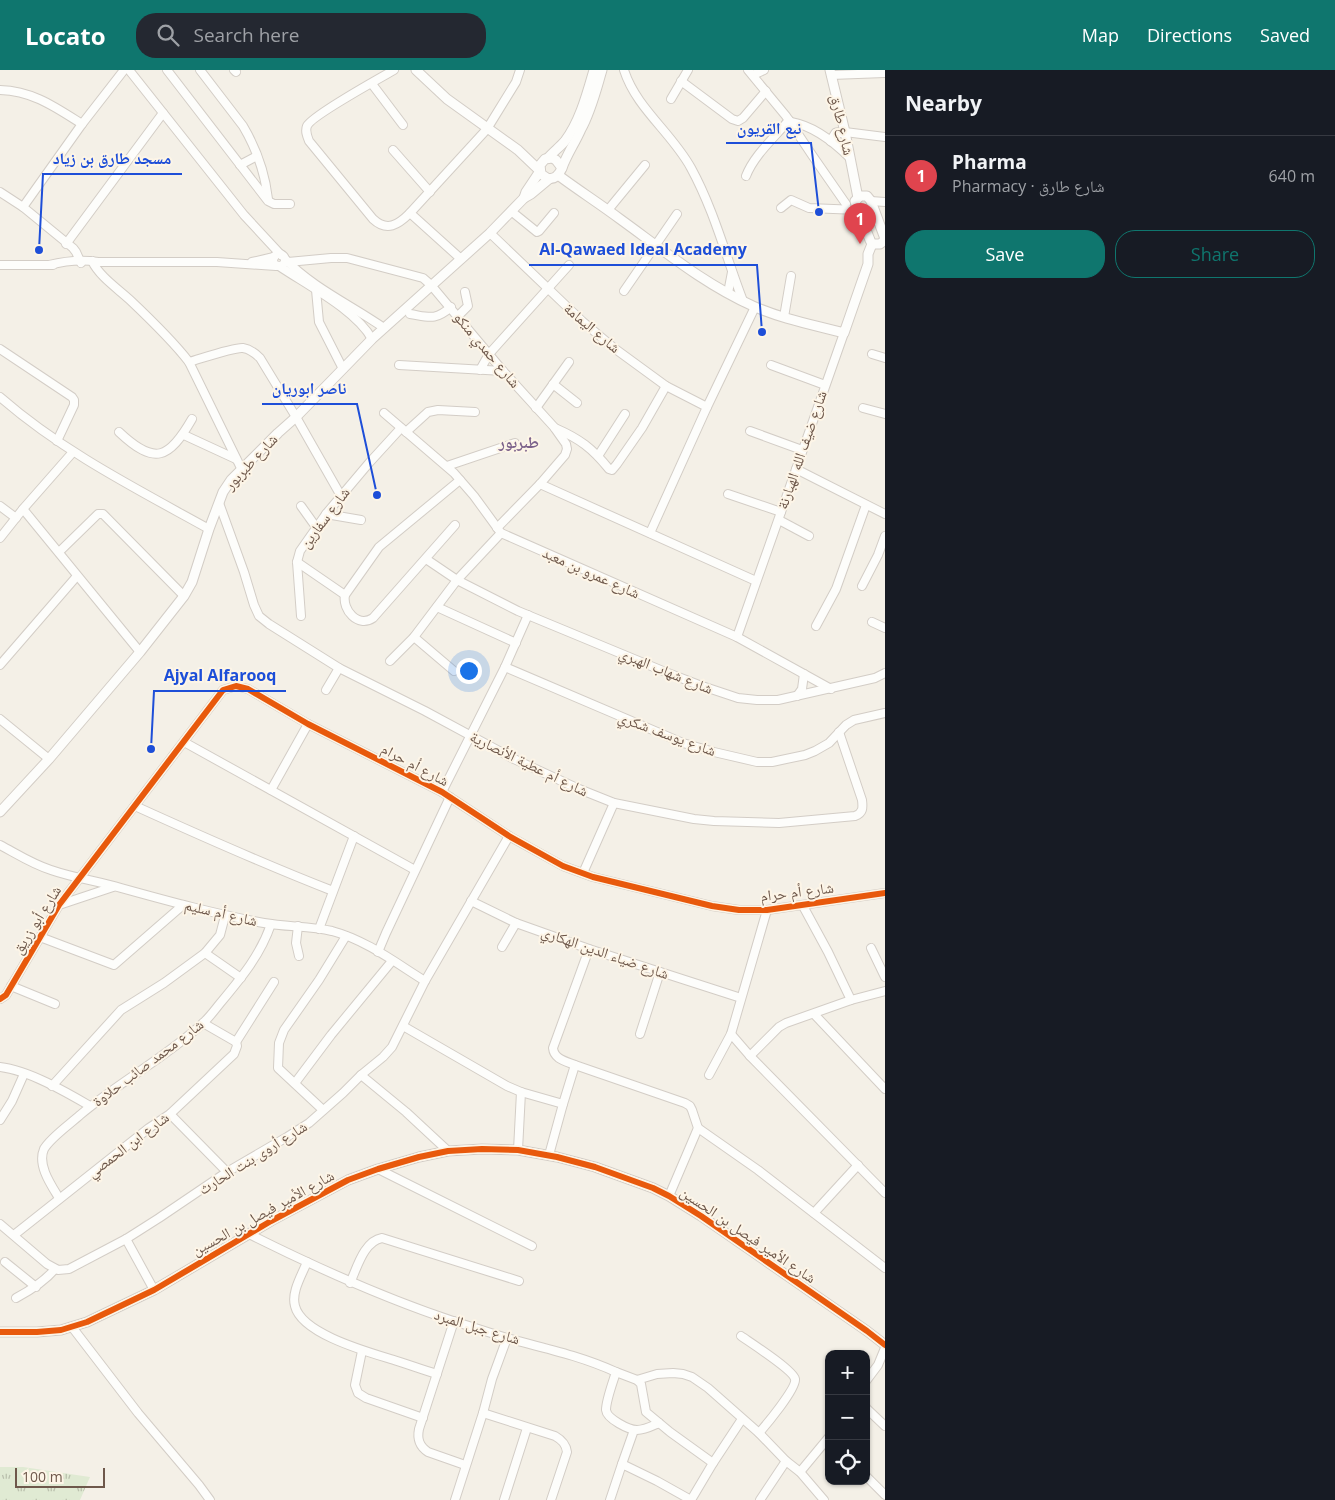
<!DOCTYPE html>
<meta charset="utf-8">
<style>
body{margin:0;font-family:"Open Sans","Noto Naskh Arabic",sans-serif;background:#242831;color:#f1f3f6}
.controls{position:absolute;right:15px;bottom:15px;display:grid;overflow:hidden;border-radius:10px;box-shadow:0 1px 4px #0004}
.controls button{width:45px;height:45px;display:grid;place-items:center;padding:0;border:0;border-bottom:1px solid #363941;background:#171b24;color:#f1f3f6;font:25px sans-serif}
.scale{position:absolute;left:15px;bottom:12px;width:90px;box-sizing:border-box;padding-left:5px;border:2px solid #6e584b;border-top:0;font-size:14px;line-height:18px;white-space:nowrap;color:#6e584b;-webkit-text-stroke:4px #fdf5e7;paint-order:stroke}
.you{position:absolute;left:468px;top:600px;width:18px;height:18px;margin:-12px;border:4px solid #fff;border-radius:50%;background:#1a73e8;box-shadow:0 0 0 8px #1a73e833}
.badge{display:grid;place-items:center;width:32px;height:32px;border-radius:50%;background:#0f766e;color:#fff;font-size:16px;font-weight:700}
.pin{position:absolute;translate:-50% -41px;filter:drop-shadow(0 1px 2px #0008)}
.pin::after{content:'';position:absolute;top:26px;width:18px;height:15px;background:inherit;clip-path:polygon(0 0,100% 0,50% 100%)}
.list{margin:0;padding:0;list-style:none}
h2{display:flex;justify-content:space-between;align-items:center;height:65px;margin:0;padding:0 20px;font-size:21px}
h2 small{font-size:16px;font-weight:400;color:#9ea1a6}
.list li{display:grid;grid-template-columns:32px 1fr auto;gap:15px;align-items:center;box-sizing:border-box;height:80px;padding:0 20px;border-top:1px solid #363941}
.list b{display:block;font-size:19px;white-space:nowrap}
.list p{margin:0;font-size:16px;white-space:nowrap;color:#9ea1a6}
.list em{font-size:16px;font-style:normal;color:#9ea1a6}
.actions{display:flex;gap:10px;padding:15px 20px}
.actions a{flex:1;padding:11px 0;border:1px solid #0f766e;border-radius:20px;text-align:center;font-size:18px;color:#0f766e}
.actions .main{background:#0f766e;color:#fff}
.icon{flex:none;width:28px;height:28px;fill:none;stroke:currentColor;stroke-width:2;stroke-linecap:round;stroke-linejoin:round}
.map{position:relative;flex:none;width:885px;height:1430px;overflow:hidden}
header{display:flex;align-items:center;gap:30px;box-sizing:border-box;height:70px;padding:0 25px;background:#0f766e;color:#fff}
header strong{font-size:24px}
nav{display:flex;gap:28px;margin-inline-start:auto;font-size:18px}
.search{width:350px;height:45px;background:#242831;display:flex;align-items:center;gap:12px;box-sizing:border-box;padding:0 18px;border-radius:20px;color:#9ea1a6;font-size:19px}
main{display:flex}
aside{flex:1;background:#171b24}
.map>svg:first-child{display:block}
.grass{fill:url(#grass-tufts)}
.lines{fill:none;stroke-linecap:round;stroke-linejoin:round}
.minor-casing{stroke:#d3cdc6;stroke-width:10}
.tertiary-casing{stroke:#d3cdc6;stroke-width:11}
.minor{stroke:#fdfdfb;stroke-width:8}
.tertiary{stroke:#fdfdfb;stroke-width:9}
.cycleway-casing{stroke:#fdf5e7;stroke-width:9}
.cycleway{stroke:#e8590c;stroke-width:6}
.labels{text-anchor:middle;stroke-width:4;stroke-linejoin:round;paint-order:stroke}
.street-label{font-size:15px;fill:#6e584b;stroke:#fdf5e7}
.neighbourhood-label{font-size:16px;font-weight:bold;fill:#7d638b;stroke:#fdf5e7}
.leader{fill:none;stroke:#1d4ed8;stroke-width:2}
.callout-dot{fill:#1d4ed8;stroke:#fdf5e7;stroke-width:2}
.callout-label{font-size:16px;text-anchor:middle;font-weight:bold;fill:#1d4ed8;stroke:#fdf5e7;stroke-width:4;stroke-linejoin:round;paint-order:stroke}
</style>
<header>
<strong>Locato</strong>
<div class="search"><svg class="icon" aria-label="search" viewBox="0 0 24 24"><circle cx="10" cy="10" r="6"/><path d="M15 15l6 6"/></svg>Search here</div>
<nav><a>Map</a><a>Directions</a><a>Saved</a></nav>
</header>
<main>
<div class="map">
<svg width="885" height="1430" viewBox="0 0 885 1430">
<defs>
<pattern id="grass-tufts" width="24" height="20" patternUnits="userSpaceOnUse" patternTransform="scale(1.25)"><rect width="24" height="20" fill="#e0ead3"/><path d="M3 7l-1-3M5 7V3M7 7l1-3M15 17l-1-3M17 17v-4M19 17l1-3" fill="none" stroke="#bac0ad"/></pattern>
</defs>
<rect width="100%" height="100%" fill="#f4f0e7"/>
<polygon class="grass" points="0,1397 23,1397 90,1407 80,1430 0,1430"/>
<g class="lines">
<defs>
<g id="minor">
<polyline points="129,0 244,145 281,185"/>
<polyline points="167,0 268,131 274,134 290,134"/>
<path d="M200,0L243,56C256,78 265,103 268,129"/>
<polyline points="234,0 236,2"/>
<path d="M394,0C380,8 311,46 307,56C305,61 307,66 309,71L373,149C387,162 398,155 410,143L487,59L516,12L520,0"/>
<path d="M624,0C636,38 672,63 691,98C714,140 726,187 743,231"/>
<polyline points="748,0 786,46 812,85 846,134"/>
<polyline points="753,5 764,0"/>
<polyline points="831,5 885,3"/>
<polyline points="681,11 732,49 738,51 743,48 766,21"/>
<polyline points="372,14 403,55"/>
<path d="M0,20C33,21 55,37 82,54"/>
<polyline points="671,29 688,0"/>
<path d="M791,52C814,56 834,72 850,88"/>
<polyline points="845,62 885,67"/>
<polyline points="393,80 430,122"/>
<polyline points="240,95 257,86"/>
<path d="M746,106C754,85 775,67 789,50"/>
<polyline points="0,122 23,137 73,178 76,182 81,193"/>
<polyline points="871,131 885,132"/>
<polyline points="23,137 82,54 124,0"/>
<polyline points="781,138 791,130 809,138 858,140"/>
<polyline points="608,140 645,95"/>
<polyline points="511,141 537,162 539,161 554,143"/>
<polyline points="410,143 461,189"/>
<polyline points="490,163 582,251 614,278 666,316 707,337"/>
<polyline points="66,174 163,43"/>
<circle cx="279" cy="190" r="6"/>
<path d="M285,189C313,218 351,235 384,258"/>
<path d="M92,191C100,207 117,218 130,230C149,248 173,271 189,292L241,398"/>
<polyline points="252,192 274,187"/>
<polyline points="288,192 331,188 347,188 423,208 431,215 503,301 554,357 566,374 567,379 565,385 540,414 497,458"/>
<polyline points="0,195 53,195"/>
<path d="M49,195C65,191 81,189 98,192H217L276,196"/>
<path d="M279,196C307,215 356,240 372,269"/>
<polyline points="316,220 319,252 343,299"/>
<polyline points="624,221 677,144"/>
<polyline points="728,223 732,202"/>
<path d="M410,244C429,247 435,251 451,237"/>
<polyline points="458,246 468,236 465,222"/>
<polyline points="784,247 791,206"/>
<polyline points="0,279 72,327 74,330 74,335 57,371"/>
<polyline points="872,284 885,288"/>
<path d="M189,292C200,289 234,277 243,278C250,279 255,283 260,288L296,347L341,426"/>
<polyline points="399,295 503,301"/>
<polyline points="771,295 825,315"/>
<polyline points="480,300 489,284 569,195"/>
<polyline points="553,314 577,333"/>
<path d="M0,327C63,382 137,419 209,459"/>
<polyline points="536,338 569,292"/>
<polyline points="863,338 885,344"/>
<polyline points="384,343 454,403 474,426 501,463 737,567 831,619"/>
<path d="M555,358C580,369 592,378 609,399L612,400L617,394L642,358L666,316"/>
<polyline points="750,361 802,380"/>
<path d="M119,362C155,396 169,389 192,349"/>
<polyline points="406,362 428,342 438,340 475,342"/>
<polyline points="184,365 236,389"/>
<polyline points="598,386 625,344"/>
<polyline points="447,396 515,373"/>
<polyline points="796,399 885,444"/>
<polyline points="540,414 756,511"/>
<polyline points="728,424 781,442"/>
<path d="M219,433L244,502L254,535L259,546L269,554L339,598L425,641L514,689L579,719L614,733L694,749L714,751L779,753L855,746C863,743 863,738 862,730L839,662"/>
<polyline points="0,436 16,448"/>
<polyline points="301,436 316,457"/>
<polyline points="23,439 140,582"/>
<polyline points="326,444 361,450"/>
<polyline points="779,450 809,466"/>
<path d="M455,455L373,548C358,558 342,540 345,525L379,477L460,410"/>
<polyline points="650,463 707,337 755,237"/>
<polyline points="0,468 23,439 73,382"/>
<polyline points="59,482 98,444 103,444 184,526"/>
<polyline points="426,489 457,510 518,541 663,601 699,615 738,628 757,630 778,630 875,608 885,603"/>
<polyline points="297,492 345,525"/>
<polyline points="862,516 878,485 885,466"/>
<polyline points="437,537 516,573"/>
<polyline points="301,546 297,492 300,481 326,444 369,393 401,358"/>
<polyline points="872,552 885,558"/>
<polyline points="816,556 836,519 866,435"/>
<polyline points="414,567 454,601"/>
<polyline points="737,567 844,263"/>
<polyline points="390,591 414,567 457,510 501,463"/>
<polyline points="0,595 77,506"/>
<polyline points="505,597 683,673 714,682 757,692 772,692 805,685 815,681 829,673 846,655 854,650 885,643"/>
<polyline points="326,620 339,598"/>
<polyline points="797,626 802,619 804,604"/>
<polyline points="0,649 49,689"/>
<polyline points="184,672 415,800"/>
<polyline points="271,720 308,654"/>
<polyline points="442,722 505,597 528,545"/>
<path d="M135,736C201,766 266,795 333,821"/>
<path d="M0,775C17,784 32,794 51,800C74,808 97,811 121,818C168,831 215,844 264,853C287,857 310,856 332,861C366,870 396,893 425,911"/>
<polyline points="583,803 614,733"/>
<polyline points="471,831 516,853 589,879 741,928"/>
<polyline points="59,835 113,817"/>
<polyline points="803,836 828,882 851,930"/>
<polyline points="298,856 296,873 299,886"/>
<polyline points="319,859 354,766"/>
<polyline points="40,867 114,895 183,835"/>
<polyline points="502,877 516,853"/>
<polyline points="871,878 885,907"/>
<path d="M589,879L553,978C554,989 565,991 575,995L685,1033L690,1036L692,1040L698,1058L669,1126"/>
<polyline points="378,882 386,863 450,727"/>
<polyline points="205,883 241,908"/>
<polyline points="11,916 55,934"/>
<polyline points="0,929 6,925 59,835 223,620 236,616 248,619 308,654 442,722 509,766 563,796 593,807 712,836 739,840 767,840 885,823"/>
<polyline points="814,944 885,1019"/>
<polyline points="403,956 507,1016 521,1022 563,1034 575,995"/>
<polyline points="640,964 660,902"/>
<polyline points="731,964 750,986 885,1123"/>
<polyline points="236,972 274,912"/>
<polyline points="750,986 779,957 786,953 851,930 885,921"/>
<path d="M0,997C28,1000 66,1022 90,1036"/>
<polyline points="361,1005 406,1042 448,1081"/>
<polyline points="709,1005 731,964 767,840"/>
<polyline points="295,1013 331,965 392,891"/>
<polyline points="52,1016 121,940 164,913 205,883 220,865 225,846"/>
<polyline points="323,1040 278,998 279,973 284,960 319,910 346,866"/>
<polyline points="170,1044 227,1102"/>
<polyline points="0,1050 12,1031 24,1004"/>
<polyline points="698,1058 758,1100 885,1198"/>
<polyline points="518,1080 521,1022"/>
<polyline points="549,1085 563,1034"/>
<polyline points="378,1099 532,1176"/>
<path d="M59,1128C51,1115 37,1095 44,1079C50,1068 70,1054 80,1045C119,1012 165,988 202,954C210,947 216,938 222,931C242,907 261,884 271,854"/>
<polyline points="814,1143 858,1095"/>
<polyline points="0,1154 47,1194 58,1200 69,1199 126,1169 159,1148 227,1102 287,1067 309,1053 343,1023 361,1005 383,987 392,977 425,911 509,766"/>
<path d="M249,1164C317,1198 383,1228 456,1252C473,1257 490,1263 507,1268C544,1278 581,1286 616,1302C613,1312 606,1330 606,1340C607,1349 629,1360 637,1360C645,1360 652,1356 659,1353"/>
<polyline points="14,1165 149,1058 170,1044 234,984 237,976 236,972 203,953"/>
<polyline points="126,1169 154,1220"/>
<polyline points="5,1192 36,1217"/>
<path d="M307,1192C302,1205 291,1222 295,1236C302,1265 372,1283 397,1291C410,1295 423,1300 437,1304"/>
<path d="M350,1213C357,1198 364,1171 382,1168L519,1211"/>
<path d="M16,1228C31,1220 44,1212 55,1199"/>
<path d="M454,1251L419,1359C417,1369 419,1376 428,1382L465,1395"/>
<polyline points="72,1257 138,1343 199,1415 210,1430"/>
<path d="M741,1266C751,1273 793,1300 795,1309C797,1318 766,1355 759,1363"/>
<polyline points="362,1281 355,1315 358,1323 366,1328 423,1348"/>
<polyline points="616,1302 637,1310 641,1314 646,1342 670,1362 713,1393"/>
<polyline points="637,1310 657,1304 673,1303 683,1304 692,1307 708,1318 759,1363 786,1391 800,1402 824,1430"/>
<polyline points="866,1311 878,1295 885,1278"/>
<polyline points="866,1338 885,1356"/>
<path d="M483,1343L555,1366C562,1370 566,1374 567,1382L551,1430"/>
<polyline points="622,1394 634,1360"/>
<polyline points="800,1402 829,1367"/>
<polyline points="866,1406 885,1425"/>
<polyline points="455,1430 483,1343 492,1309 507,1268"/>
<polyline points="504,1430 527,1358"/>
<polyline points="610,1430 622,1394 657,1411 691,1430"/>
<polyline points="691,1430 713,1393 742,1349"/>
<polyline points="760,1430 786,1391"/>
</g>
<g id="tertiary">
<polyline points="416,0 447,29 518,80 539,100"/>
<polyline points="830,0 845,62 858,128"/>
<polyline points="831,71 836,63 845,62"/>
<path d="M548,88C553,82 560,77 565,71C580,51 587,24 594,0"/>
<path d="M552,88L556,90L562,98C559,105 555,110 547,108L541,104L540,95L545,89Z"/>
<path d="M562,98C567,84 575,73 581,59C591,41 596,20 602,0"/>
<path d="M558,105C578,120 600,134 620,149C663,180 704,214 753,236C782,249 814,255 844,263L868,194V184L872,174"/>
<polygon points="860,126 867,126 871,131 884,166 885,170 880,174 872,174 870,170 856,135 855,131"/>
<polyline points="524,128 526,122 540,101"/>
<polyline points="0,742 49,689 140,582 184,526 192,512 209,459 223,422 231,410 278,363 296,347 372,269 490,163 524,128 531,124 549,109"/>
<polyline points="0,1262 37,1262 61,1260 87,1252 154,1220 271,1151 348,1110 378,1099 419,1087 448,1081 482,1079 518,1080 557,1087 595,1097 653,1118 669,1126 701,1146 867,1261 885,1275"/>
</g>
</defs>
<use href="#minor" class="minor-casing"/>
<use href="#tertiary" class="tertiary-casing"/>
<use href="#minor" class="minor"/>
<use href="#tertiary" class="tertiary"/>
<defs>
<g id="cycleway">
<polyline points="0,929 6,925 59,835 223,620 236,616 248,619 308,654 442,722 509,766 563,796 593,807 712,836 739,840 767,840 885,823"/>
<polyline points="0,1262 37,1262 61,1260 87,1252 154,1220 271,1151 348,1110 378,1099 419,1087 448,1081 482,1079 518,1080 557,1087 595,1097 653,1118 669,1126 701,1146 867,1261 885,1275"/>
</g>
</defs>
<use href="#cycleway" class="cycleway-casing"/>
<use href="#cycleway" class="cycleway"/>
</g>
<g class="labels">
<g class="street-label">
<text transform="translate(842 55) rotate(77)" y="5">شارع طارق</text>
<text transform="translate(592 258) rotate(40)" y="5">شارع اليمامة</text>
<text transform="translate(487 280) rotate(50)" y="5">شارع حمدي منكو</text>
<text transform="translate(802 380) rotate(-71)" y="5">شارع ضيف الله الهبارنة</text>
<text transform="translate(251 392) rotate(-47)" y="5">شارع طبربور</text>
<text transform="translate(325 448) rotate(-53)" y="5">شارع سفارين</text>
<text transform="translate(591 503) rotate(24)" y="5">شارع عمرو بن معبد</text>
<text transform="translate(666 601) rotate(22)" y="5">شارع شهاب الهبري</text>
<text transform="translate(667 664) rotate(20)" y="5">شارع يوسف شكري</text>
<text transform="translate(529 694) rotate(26)" y="5">شارع أم عطية الأنصارية</text>
<text transform="translate(415 695) rotate(28)" y="5">شارع أم حرام</text>
<text transform="translate(797 822) rotate(-7)" y="5">شارع أم حرام</text>
<text transform="translate(221 843) rotate(13)" y="5">شارع أم سليم</text>
<text transform="translate(37 850) rotate(-58)" y="5">شارع أبو زريق</text>
<text transform="translate(605 883) rotate(19)" y="5">شارع ضياء الدين الهكاري</text>
<text transform="translate(148 993) rotate(-37)" y="5">شارع محمد صائب حلاوة</text>
<text transform="translate(128 1075) rotate(-37)" y="5">شارع ابن الحمصي</text>
<text transform="translate(253 1088) rotate(-32)" y="5">شارع أروى بنت الحارث</text>
<text transform="translate(263 1143) rotate(-29)" y="5">شارع الأمير فيصل بن الحسين</text>
<text transform="translate(748 1165) rotate(34)" y="5">شارع الأمير فيصل بن الحسين</text>
<text transform="translate(477 1257) rotate(17)" y="5">شارع جبل المبرد</text>
</g>
<g class="neighbourhood-label">
<text x="519" y="378">طبربور</text>
</g>
</g>
<path class="leader" d="M819 142L811 73H726M39 180L43 104H182M762 262L757 195H529M377 425L357 334H262M151 679L154 621H286"/>
<g class="callout-dot">
<circle cx="819" cy="142" r="5"/>
<circle cx="39" cy="180" r="5"/>
<circle cx="762" cy="262" r="5"/>
<circle cx="377" cy="425" r="5"/>
<circle cx="151" cy="679" r="5"/>
</g>
<g class="callout-label">
<text x="769" y="64">نبع القريون</text>
<text x="112" y="94">مسجد طارق بن زياد</text>
<text x="643" y="185">Al-Qawaed Ideal Academy</text>
<text x="309" y="324">ناصر ابوريان</text>
<text x="220" y="611">Ajyal Alfarooq</text>
</g>
</svg>
<div class="controls">
<button>+</button>
<button>−</button>
<button><svg class="icon" aria-label="locate" viewBox="0 0 24 24"><circle cx="12" cy="12" r="6"/><path d="M12 2v4M12 18v4M2 12h4M18 12h4"/></svg></button>
</div>
<div class="scale">100 m</div>
<div class="you"></div>
<div class="pin badge" style="left:860px;top:174px;background:#e0444e">1</div>
</div>
<aside>
<h2>Nearby<small></small></h2>
<ul class="list">
<li><span class="badge" style="background:#e0444e">1</span><div><b>Pharma</b><p>Pharmacy · شارع طارق</p></div><em>640 m</em></li>
</ul>
<div class="actions"><a class="main">Save</a><a>Share</a></div>
</aside>
</main>
